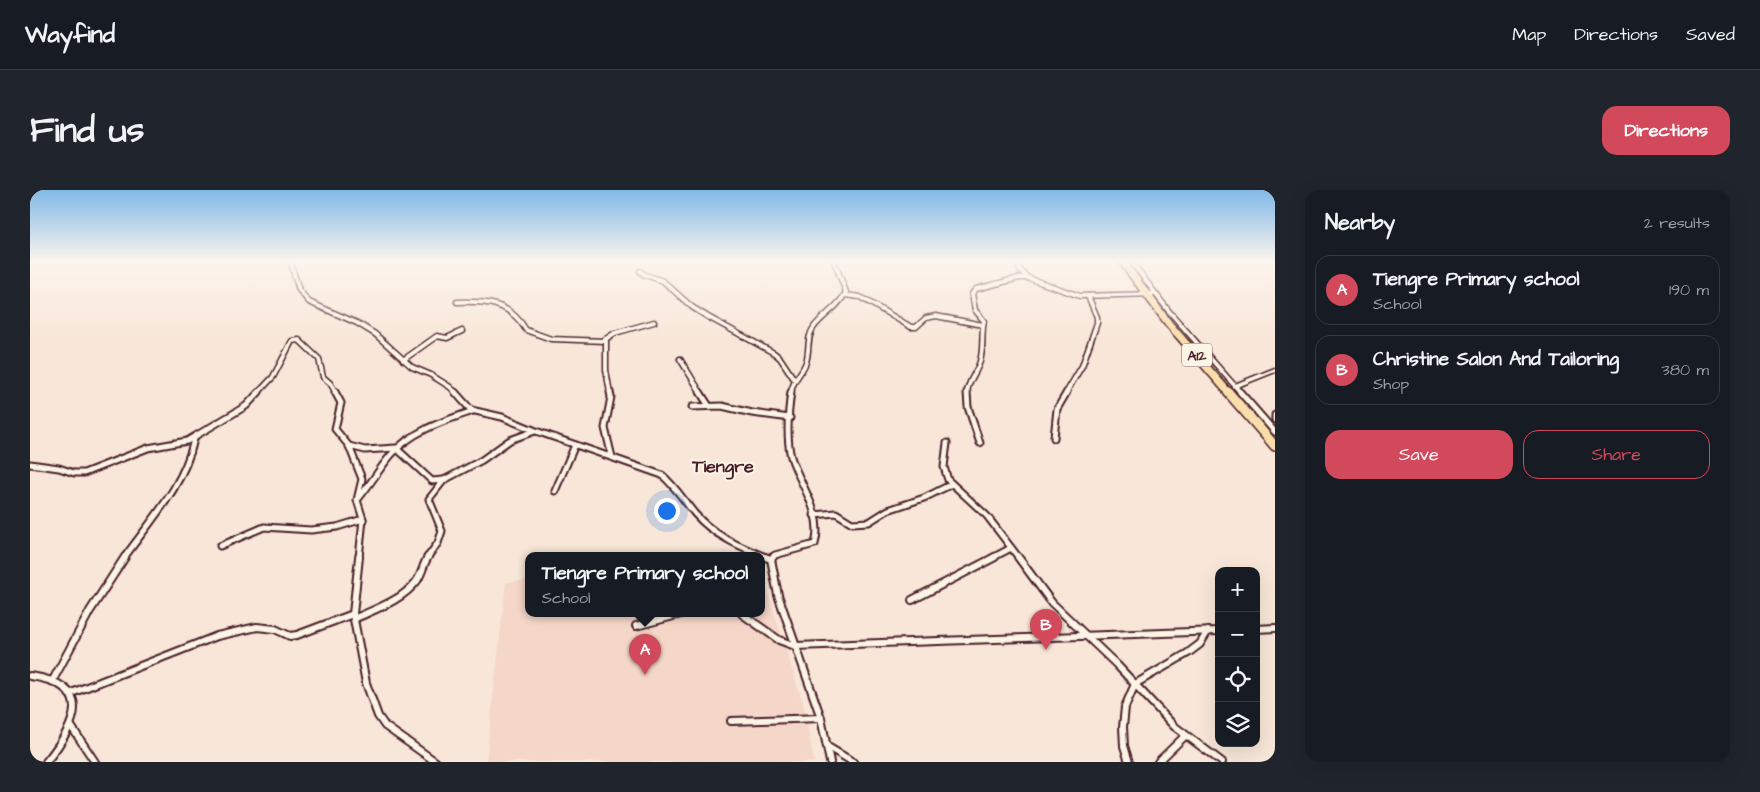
<!DOCTYPE html>
<meta charset="utf-8">
<style>
body{margin:0;font-family:"Architects Daughter",sans-serif;background:#20242c;color:#f1f3f6}
.controls{position:absolute;right:15px;bottom:15px;display:grid;overflow:hidden;border-radius:10px;box-shadow:0 5px 20px #0002}
.controls button{width:45px;height:45px;display:grid;place-items:center;padding:0;border:0;border-bottom:1px solid #363941;background:#171b24;color:#f1f3f6;font:25px sans-serif}
.you{position:absolute;left:636px;top:320px;width:18px;height:18px;margin:-12px;border:4px solid #fff;border-radius:50%;background:#1a73e8;box-shadow:0 0 0 8px #1a73e833}
.badge{display:grid;place-items:center;width:32px;height:32px;border-radius:50%;background:#d1495b;color:#fff;font-size:16px;font-weight:700}
.pin{position:absolute;translate:-50% -41px;filter:drop-shadow(0 1px 2px #0008)}
.pin::after{content:'';position:absolute;top:26px;width:18px;height:15px;background:inherit;clip-path:polygon(0 0,100% 0,50% 100%)}
.popup{position:absolute;left:495px;top:362px;width:240px;height:65px;box-sizing:border-box;display:grid;place-content:center;border-radius:10px;background:#171b24;filter:drop-shadow(0 1px 4px #0005);font-size:16px;white-space:nowrap;color:#9ea1a6}
.popup b{font-size:19px;color:#f1f3f6}
.popup::after{content:'';position:absolute;left:50%;top:100%;margin-left:-10px;border:10px solid transparent;border-top-color:#171b24}
.list{margin:0;padding:0;list-style:none}
h2{display:flex;justify-content:space-between;align-items:center;height:65px;margin:0;padding:0 20px;font-size:21px}
h2 small{font-size:16px;font-weight:400;color:#9ea1a6}
.list li{display:grid;grid-template-columns:32px 1fr auto;gap:15px;align-items:center;box-sizing:border-box;height:70px;margin:0 10px 10px;padding:0 10px;border:1px solid #363941;border-radius:15px}
.list b{display:block;font-size:19px;white-space:nowrap}
.list p{margin:0;font-size:16px;white-space:nowrap;color:#9ea1a6}
.list em{font-size:16px;font-style:normal;color:#9ea1a6}
.actions{display:flex;gap:10px;padding:15px 20px}
.actions a{flex:1;padding:11px 0;border:1px solid #d1495b;border-radius:15px;text-align:center;font-size:18px;color:#d1495b}
.actions .main{background:#d1495b;color:#fff}
.icon{flex:none;width:28px;height:28px;fill:none;stroke:currentColor;stroke-width:2;stroke-linecap:round;stroke-linejoin:round}
.map{position:relative;flex:none;width:1245px;height:572px;overflow:hidden;border-radius:15px}
header{display:flex;align-items:center;gap:30px;box-sizing:border-box;height:70px;padding:0 25px;background:#171b24;border-bottom:1px solid #363941}
header strong{font-size:24px}
nav{display:flex;gap:28px;margin-inline-start:auto;font-size:18px}
.intro{display:flex;align-items:center;justify-content:space-between;box-sizing:border-box;height:120px;padding:0 30px}
h1{margin:0;font-size:35px}
.button{padding:12px 22px;border-radius:15px;background:#d1495b;color:#fff;font-size:18px;font-weight:700}
main{display:flex;gap:30px;padding:0 30px}
aside{flex:1;background:#171b24;border-radius:15px;box-shadow:0 5px 20px #0002}
.map>svg:first-child{display:block}
.built{fill:#f4d7c8}
.lines{fill:none;stroke-linecap:round;stroke-linejoin:round}
.street-far2-casing{stroke:#4a1f2b;stroke-width:7}
.street-far1-casing{stroke:#4a1f2b;stroke-width:9}
.street-casing{stroke:#4a1f2b;stroke-width:10}
.highway-far1-casing{stroke:#4a1f2b;stroke-width:10}
.highway-casing{stroke:#4a1f2b;stroke-width:12}
.street-far2{stroke:#fcf5e5;stroke-width:4}
.street-far1{stroke:#fcf5e5;stroke-width:5}
.street{stroke:#fcf5e5;stroke-width:6}
.highway-far1{stroke:#f9deab;stroke-width:7}
.highway{stroke:#f9deab;stroke-width:9}
.labels{text-anchor:middle;stroke-width:4;stroke-linejoin:round;paint-order:stroke}
.shield{fill:#fcf5e5;stroke:#7f5f63;stroke-width:1}
.shield-label{font-size:14px;font-weight:bold;fill:#4a1f2b}
.quarter-label{font-size:18px;font-weight:bold;fill:#4a1f2b;stroke:#fcf5e5}
</style>
<header>
<strong>Wayfind</strong>
<nav><a>Map</a><a>Directions</a><a>Saved</a></nav>
</header>
<div class="intro"><h1>Find us</h1><a class="button">Directions</a></div>
<main>
<div class="map">
<svg width="1245" height="572" viewBox="0 0 1245 572">
<rect width="100%" height="100%" fill="#f8e7d8"/>
<filter id="ink" filterUnits="userSpaceOnUse"><feTurbulence type="fractalNoise" baseFrequency=".02" numOctaves="2"/><feDisplacementMap in="SourceGraphic" scale="10" xChannelSelector="R" yChannelSelector="G"/><feConvolveMatrix kernelMatrix="1 2 1 2 8 2 1 2 1" color-interpolation-filters="sRGB"/></filter>
<g filter="url(#ink)">
<polygon class="built" points="731,380 774,517 784,572 456,572 476,392 499,390 499,424 731,424"/>
<g class="lines">
<defs>
<g id="street-far2">
<polyline points="260,71 269,100 279,112 327,133 345,144 382,177 401,185 420,197 426,203"/>
<polyline points="987,71 989,79 998,88"/>
<polyline points="1101,71 1138,120 1211,203"/>
<polyline points="610,81 613,84 633,91 662,117 678,127 744,163 750,168 764,189"/>
<polyline points="815,105 830,107 881,137 886,137 896,128 906,126 953,135"/>
<path d="M427,112C456,111 480,112 496,140L521,149L576,151V180L580,203"/>
<polyline points="574,150 585,143 624,132"/>
<polyline points="650,169 671,203"/>
<polyline points="373,170 407,146 417,148 432,141"/>
<polyline points="1205,196 1245,180"/>
<polyline points="228,203 243,187 262,151 269,150 289,169 293,187 300,193 306,203"/>
<path d="M761,203C763,188 772,184 776,172C780,160 776,148 784,137C794,124 809,117 816,102L804,71"/>
<path d="M937,203C938,190 947,183 950,171C954,158 951,144 954,131L945,120L942,104L946,99L989,88H998L1050,106L1126,104"/>
<polyline points="1036,203 1052,176 1067,133 1067,127 1058,106"/>
</g>
<g id="street-far1">
<polyline points="305,202 311,213 305,239 319,256 332,289 327,310 333,329 329,368"/>
<path d="M425,202L441,220L472,227L506,241L632,285C645,296 654,311 665,324C684,346 711,357 738,368"/>
<polyline points="580,202 581,207 575,238 582,267"/>
<polyline points="670,202 679,216"/>
<polyline points="937,202 938,217 950,253"/>
<polyline points="1210,202 1245,242"/>
<polyline points="662,217 692,216 722,223 760,228"/>
<polyline points="1245,225 1245,230"/>
<polyline points="1024,248 1027,219 1037,202"/>
<polyline points="917,253 914,277 918,290 957,326 989,368"/>
<polyline points="319,256 335,260 366,258 402,291 413,290"/>
<polyline points="0,274 29,278 44,283 54,283 118,258 157,251 216,216 229,202"/>
<polyline points="525,301 545,255"/>
<path d="M328,309C340,295 349,279 361,265C381,241 414,231 443,221"/>
<polyline points="784,325 806,323 822,333 839,332 858,320 894,308 922,294"/>
<polyline points="190,356 234,337 281,340 307,337 333,329"/>
<path d="M94,368C121,330 154,296 164,249"/>
<polyline points="397,368 408,353 412,341 399,309 414,290 452,270 480,250 505,241"/>
<path d="M742,368L745,365L785,354C794,323 770,296 761,267C756,247 758,223 761,202"/>
<polyline points="962,368 981,358"/>
</g>
<g id="street">
<polyline points="329,367 323,424 336,493 348,526 355,536 406,572"/>
<polyline points="735,367 741,369"/>
<polyline points="743,367 741,369 748,405 791,528 800,572"/>
<polyline points="988,367 1022,413 1087,475 1144,536 1192,572"/>
<polyline points="882,410 965,367"/>
<polyline points="712,424 749,450 765,456 1189,441"/>
<path d="M324,429C345,419 371,411 386,392C392,385 393,374 398,367"/>
<polyline points="606,436 651,424"/>
<polyline points="1226,439 1245,438"/>
<path d="M0,486C66,495 46,535 16,572"/>
<polyline points="23,490 60,421 95,367"/>
<polyline points="39,504 187,446 227,437 245,439 260,446 267,445 323,424"/>
<polyline points="701,531 791,528"/>
<polyline points="41,536 65,572"/>
<polyline points="798,557 823,572"/>
<polyline points="1099,572 1094,556 1093,537 1095,517 1105,494 1158,463 1170,454 1178,441"/>
<polyline points="1128,572 1155,546"/>
</g>
<polyline id="highway-far1" points="1092,71 1139,134 1199,203"/>
<polyline id="highway" points="1198,202 1245,256"/>
</defs>
<use href="#street-far2" class="street-far2-casing"/>
<use href="#street-far1" class="street-far1-casing"/>
<use href="#street" class="street-casing"/>
<use href="#highway-far1" class="highway-far1-casing"/>
<use href="#highway" class="highway-casing"/>
<use href="#street-far2" class="street-far2"/>
<use href="#street-far1" class="street-far1"/>
<use href="#street" class="street"/>
<use href="#highway-far1" class="highway-far1"/>
<use href="#highway" class="highway"/>
</g>
</g>
<linearGradient id="sky" x2="0" y2="1"><stop stop-color="#80b9e7"/><stop offset="0.47" stop-color="#fcf4ed"/><stop offset="1" stop-color="#fcf4ed" stop-opacity="0"/></linearGradient>
<rect width="1245" height="151" fill="url(#sky)"/>
<g class="labels">
<rect class="shield" x="1152" y="153.5" width="30" height="23" rx="4"/>
<g class="shield-label">
<text x="1167" y="170">A12</text>
</g>
<g class="quarter-label">
<text x="693" y="282">Tiengre</text>
</g>
</g>
</svg>
<div class="controls">
<button>+</button>
<button>−</button>
<button><svg class="icon" aria-label="locate" viewBox="0 0 24 24"><circle cx="12" cy="12" r="6"/><path d="M12 2v4M12 18v4M2 12h4M18 12h4"/></svg></button>
<button><svg class="icon" aria-label="layers" viewBox="0 0 24 24"><path d="M12 4l9 5-9 5-9-5zM3 14l9 5 9-5"/></svg></button>
</div>
<div class="you"></div>
<div class="pin badge" style="left:615px;top:485px">A</div>
<div class="popup"><b>Tiengre Primary school</b>School</div>
<div class="pin badge" style="left:1016px;top:460px">B</div>
</div>
<aside>
<h2>Nearby<small>2 results</small></h2>
<ul class="list">
<li><span class="badge">A</span><div><b>Tiengre Primary school</b><p>School</p></div><em>190 m</em></li>
<li><span class="badge">B</span><div><b>Christine Salon And Tailoring</b><p>Shop</p></div><em>380 m</em></li>
</ul>
<div class="actions"><a class="main">Save</a><a>Share</a></div>
</aside>
</main>
